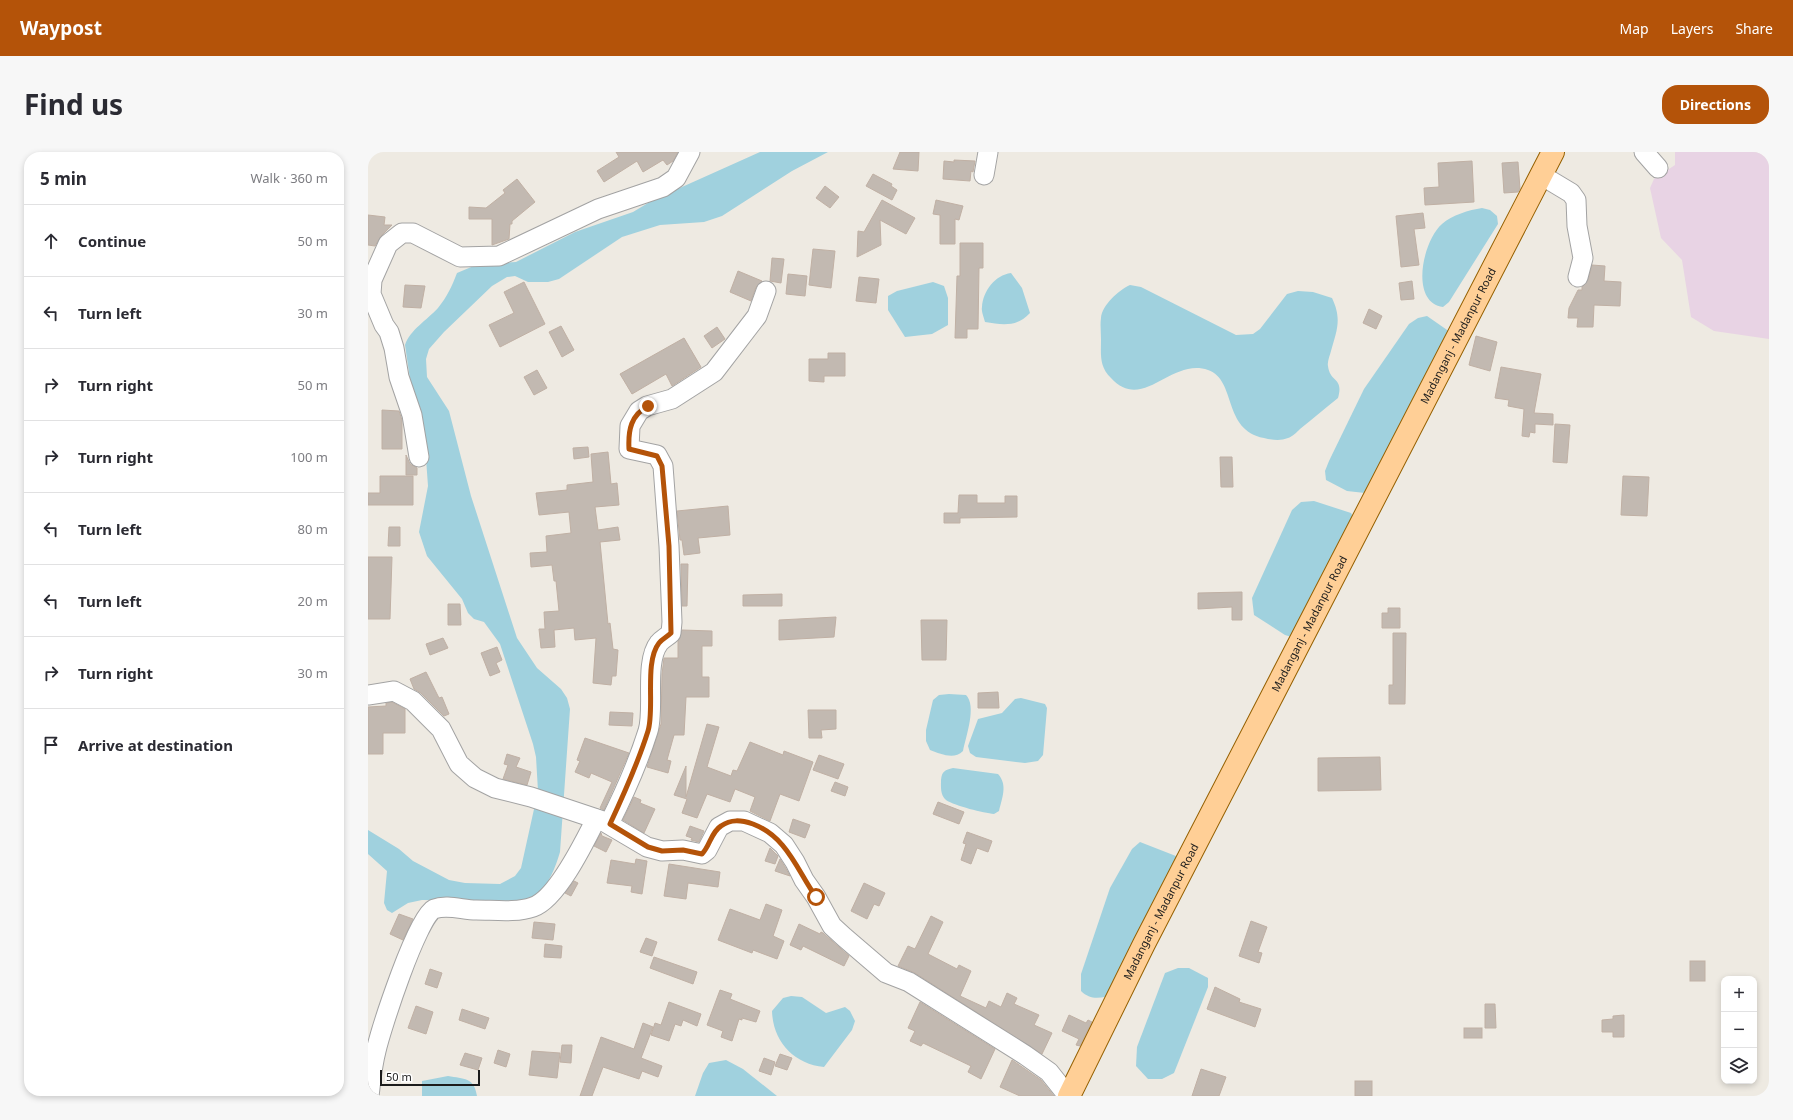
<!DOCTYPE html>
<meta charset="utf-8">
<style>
body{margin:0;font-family:"Noto Sans",sans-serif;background:#f7f7f7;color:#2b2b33}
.controls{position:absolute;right:12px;bottom:12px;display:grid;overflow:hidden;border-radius:8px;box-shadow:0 2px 6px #0003}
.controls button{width:36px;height:36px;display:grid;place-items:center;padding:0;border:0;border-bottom:1px solid #e1e1e2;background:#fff;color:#2b2b33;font:20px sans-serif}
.scale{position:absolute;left:12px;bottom:10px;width:100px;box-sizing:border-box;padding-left:4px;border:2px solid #1c1c1c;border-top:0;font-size:11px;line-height:14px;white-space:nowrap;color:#1c1c1c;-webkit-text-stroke:3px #fff;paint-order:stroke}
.stop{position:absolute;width:12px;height:12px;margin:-9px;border:3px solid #b45309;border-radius:50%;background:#fff}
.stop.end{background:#b45309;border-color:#fff;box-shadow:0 1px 4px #0008}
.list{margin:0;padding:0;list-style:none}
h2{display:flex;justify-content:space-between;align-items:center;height:52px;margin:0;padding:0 16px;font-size:17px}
h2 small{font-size:13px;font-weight:400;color:#7c7c81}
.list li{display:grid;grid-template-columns:26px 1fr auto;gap:12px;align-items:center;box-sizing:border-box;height:72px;padding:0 16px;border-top:1px solid #e1e1e2}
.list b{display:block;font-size:15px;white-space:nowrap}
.list em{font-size:13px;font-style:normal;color:#7c7c81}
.icon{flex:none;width:22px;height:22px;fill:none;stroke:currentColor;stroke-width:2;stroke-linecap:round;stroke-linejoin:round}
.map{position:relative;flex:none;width:1401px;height:944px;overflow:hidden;border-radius:16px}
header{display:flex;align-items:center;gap:24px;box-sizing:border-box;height:56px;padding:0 20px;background:#b45309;color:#fff}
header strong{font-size:19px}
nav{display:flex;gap:22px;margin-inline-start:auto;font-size:14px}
.intro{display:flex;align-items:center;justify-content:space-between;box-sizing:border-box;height:96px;padding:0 24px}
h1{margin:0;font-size:28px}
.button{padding:10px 18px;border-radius:16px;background:#b45309;color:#fff;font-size:14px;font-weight:700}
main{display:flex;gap:24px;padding:0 24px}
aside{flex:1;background:#fff;border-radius:16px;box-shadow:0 2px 6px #0003}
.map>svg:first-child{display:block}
.industrial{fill:#e8d3e4}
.water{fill:#a0d1de}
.building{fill:#c2b9b1;stroke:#c0b0a4}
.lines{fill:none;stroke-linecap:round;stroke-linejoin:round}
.minor-casing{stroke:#a3a3a3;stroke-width:21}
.major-casing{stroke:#956000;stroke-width:24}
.minor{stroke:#fff;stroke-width:19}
.major{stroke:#ffcf96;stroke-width:22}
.route{stroke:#b45309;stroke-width:5}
.labels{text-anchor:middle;stroke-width:4;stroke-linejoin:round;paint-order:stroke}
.street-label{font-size:11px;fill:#1c1c1c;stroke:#fff}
</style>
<header>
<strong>Waypost</strong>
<nav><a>Map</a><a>Layers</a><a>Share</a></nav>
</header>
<div class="intro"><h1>Find us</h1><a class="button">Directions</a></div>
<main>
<aside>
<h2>5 min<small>Walk · 360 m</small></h2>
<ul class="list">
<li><svg class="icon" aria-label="ahead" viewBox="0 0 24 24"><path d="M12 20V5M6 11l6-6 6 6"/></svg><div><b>Continue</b></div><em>50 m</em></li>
<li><svg class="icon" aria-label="left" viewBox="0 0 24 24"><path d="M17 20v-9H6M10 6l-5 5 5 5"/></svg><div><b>Turn left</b></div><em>30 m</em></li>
<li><svg class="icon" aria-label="right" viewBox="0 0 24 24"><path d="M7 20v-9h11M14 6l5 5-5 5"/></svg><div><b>Turn right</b></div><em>50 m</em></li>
<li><svg class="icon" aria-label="right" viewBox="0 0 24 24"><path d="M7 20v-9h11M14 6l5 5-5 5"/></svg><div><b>Turn right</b></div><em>100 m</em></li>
<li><svg class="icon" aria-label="left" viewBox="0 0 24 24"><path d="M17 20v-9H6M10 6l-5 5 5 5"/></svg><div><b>Turn left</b></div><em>80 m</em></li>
<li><svg class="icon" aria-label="left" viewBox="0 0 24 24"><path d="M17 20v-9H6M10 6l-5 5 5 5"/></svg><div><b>Turn left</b></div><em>20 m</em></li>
<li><svg class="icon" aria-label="right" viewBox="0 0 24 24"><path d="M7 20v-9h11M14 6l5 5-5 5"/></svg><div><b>Turn right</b></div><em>30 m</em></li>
<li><svg class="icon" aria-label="arrive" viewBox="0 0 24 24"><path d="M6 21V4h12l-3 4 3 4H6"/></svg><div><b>Arrive at destination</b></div></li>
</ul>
</aside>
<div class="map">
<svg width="1401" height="944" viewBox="0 0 1401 944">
<rect width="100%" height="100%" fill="#eeeae2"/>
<polygon class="industrial" points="1307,0 1401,0 1401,187 1346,179 1323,165 1314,108 1293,86 1282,36 1286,27 1307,13"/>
<g class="water">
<path d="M392,0H460L424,19L354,64L336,70L292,73L254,85L191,127L180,130H160L147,124L139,125L124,134L76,180L61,197L58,207L59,225L81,259L103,344L149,486L169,516L193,537L199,546L202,557L192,700C186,720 178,740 159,749L54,748L40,751L24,761L19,758L16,751L19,719L0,702V678L31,697L45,709L81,728L97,731L132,732L147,724L153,716L170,639L168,605L165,592L132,492L116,470L106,467L100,461L94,447L59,404L51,380L60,334L56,279L46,254L37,193C42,178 59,168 70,156C79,145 84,134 89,121L108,113L148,110L207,80L265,60L285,48Z"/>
<path d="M1114,56L1122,58L1129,64L1130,72L1081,150L1075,155C1041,150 1055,88 1074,72C1084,63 1101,58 1114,56Z"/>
<path d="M643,121L654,136L662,161C649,175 635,173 617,170C616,166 613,159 614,155C615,139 627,123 643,121Z"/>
<polygon points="565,130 576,134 580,146 580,173 564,182 537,185 520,158 520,144 529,139"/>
<path d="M762,133L773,135L868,183L885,182L892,177L919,142L930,139L945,140L964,146C974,167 969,178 963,199C962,203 959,210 960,214C962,231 976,225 970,246C957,256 945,267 932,277C929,280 924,285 920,286C913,289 904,288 896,286C854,278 869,228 840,218C803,205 775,261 743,226C731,214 733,203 733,187C733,180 732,173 733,166C734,153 751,138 762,133Z"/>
<polygon points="1059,164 1082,180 997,341 979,339 958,328 957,319 961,309 996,237 1041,172 1050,166"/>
<polygon points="946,349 983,361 988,370 927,486 917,483 886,463 884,446 924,358 933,350"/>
<path d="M581,542L598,543C609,554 598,584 595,599C586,608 573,602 562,598L558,589V578L565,548L571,543Z"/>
<polygon points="653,546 677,552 679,556 675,603 670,609 657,611 608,605 602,601 600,594 610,567 634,561 647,547"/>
<path d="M585,616L630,622C640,633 634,646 631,659L626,662C616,661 587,654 578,648C572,643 573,635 573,628C574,619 577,618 585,616Z"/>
<path d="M772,690L813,706L747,842C734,846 723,849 713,839V822L742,736L764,697Z"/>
<polygon points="810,816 821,816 840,826 840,835 806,921 794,927 780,927 768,914 769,895 797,821"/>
<path d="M423,844L434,845L458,861L477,855L482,859L487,869L484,878L456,915C426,912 405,890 404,859L415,846Z"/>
<polygon points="358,908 375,917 409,944 327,944 335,921 341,911"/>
<path d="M80,924C96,927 106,925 109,944H54V929Z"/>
</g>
<g class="building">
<polygon points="248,0 310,0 305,9 299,13 295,8 275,20 269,9 236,30 229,19 251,5"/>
<polygon points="532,0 551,0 550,19 525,17"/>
<polygon points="586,8 607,9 605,20 603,19 602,29 575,27 576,9 586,10"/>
<polygon points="1104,9 1106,50 1057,53 1056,36 1071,35 1070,11"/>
<polygon points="1150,10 1152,37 1150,40 1136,41 1134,11"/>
<polygon points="505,22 524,32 523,34 529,38 524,48 498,34"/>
<polygon points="149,27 167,50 144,69 144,72 142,72 141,87 124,93 124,67 101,67 101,55 118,56 137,41 135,38"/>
<polygon points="457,34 471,45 462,56 448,46"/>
<polygon points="514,48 547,66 538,82 512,68 513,93 489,105 490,79 496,80"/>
<polygon points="568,48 595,54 591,68 587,67 587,92 572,92 572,63 565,62"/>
<polygon points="1055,61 1057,76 1046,77 1051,113 1033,115 1028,64"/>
<polygon points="0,63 17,65 16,73 24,73 13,84 7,94 0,93"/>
<polygon points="592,91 615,91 615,116 611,116 610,177 599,177 599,186 587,186 589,124 592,124"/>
<polygon points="445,97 467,99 463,136 441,133"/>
<polygon points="404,106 416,107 413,131 402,129"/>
<polygon points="1224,113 1237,114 1236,129 1253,130 1252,154 1226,153 1225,175 1209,175 1210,166 1200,166 1201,156 1210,138 1214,138 1214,135 1220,128"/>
<polygon points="370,119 394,129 388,135 383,149 362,140"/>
<polygon points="420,122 439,124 437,144 418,142"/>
<polygon points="491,125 511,127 508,151 488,149"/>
<polygon points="1044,129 1046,147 1033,148 1031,131"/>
<polygon points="156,130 177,172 132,195 121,173 146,161 136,140"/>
<polygon points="37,133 57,134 53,156 35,155"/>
<polygon points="1001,157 1014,164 1008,177 995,171"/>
<polygon points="193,174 206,198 194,205 181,180"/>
<polygon points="349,175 357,187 344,196 336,184"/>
<polygon points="1108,184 1129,190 1122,219 1101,213"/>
<polygon points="316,186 333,215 304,234 298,222 264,242 252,222"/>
<polygon points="460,201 477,201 477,224 456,224 456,230 441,229 441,207 460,207"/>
<polygon points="1133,215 1173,222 1166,261 1185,262 1185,273 1167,272 1167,281 1162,280 1161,285 1154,284 1156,257 1140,254 1141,248 1127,246"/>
<polygon points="169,218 179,236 166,243 156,225"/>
<polygon points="14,258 31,259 34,268 34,297 14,297"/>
<polygon points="1187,272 1202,273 1199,311 1185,310"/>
<polygon points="220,295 221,305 206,307 205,296"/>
<polygon points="240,300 243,332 249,331 251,353 227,355 230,378 250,375 252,388 232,390 240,472 242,471 245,497 250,498 248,524 244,524 243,533 225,531 228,486 207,488 206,476 186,478 187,495 173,496 171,477 177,477 176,460 191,459 188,429 186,429 184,413 163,415 162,401 179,400 178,384 203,381 201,360 171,363 168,341 199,338 199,333 225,330 223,302"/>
<polygon points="38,303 42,312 49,316 49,323 38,323"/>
<polygon points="852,305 864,305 865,335 853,335"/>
<polygon points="12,324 45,324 45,353 0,353 0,341 12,341"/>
<polygon points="1255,324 1281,325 1279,364 1253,363"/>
<polygon points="591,343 609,343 609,351 637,351 637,344 649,344 649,365 592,366 592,371 576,371 576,361 590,361"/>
<polygon points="360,354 362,383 330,386 332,401 316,403 314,388 312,388 309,359"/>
<polygon points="21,375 32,375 32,394 20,394"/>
<polygon points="0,405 24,405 22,467 0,467"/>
<polygon points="313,412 320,412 319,454 314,454"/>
<polygon points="874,440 874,468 864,468 864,455 830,457 830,441"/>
<polygon points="414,442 414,454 375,454 375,443"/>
<polygon points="80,452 92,452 93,473 80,473"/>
<polygon points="1020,456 1032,456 1032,476 1014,476 1014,461 1020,461"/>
<polygon points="468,465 466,485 411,488 411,468"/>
<polygon points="553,468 579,468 578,508 554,508"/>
<polygon points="314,478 344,479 344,494 334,494 334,525 341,525 341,545 318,545 316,583 306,583 299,608 303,609 300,621 279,615 293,572 294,522 296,506 310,506 310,489"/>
<polygon points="1025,481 1038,481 1037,552 1021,552 1021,533 1025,533"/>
<polygon points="75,486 80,496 62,503 58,492"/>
<polygon points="129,495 134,508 128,511 132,520 122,524 113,501"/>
<polygon points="58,520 71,546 74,545 81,562 76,564 53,541 46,537 42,527"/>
<polygon points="630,540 631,556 610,556 610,541"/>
<polygon points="24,550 37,557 37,581 15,581 15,602 0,602 0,555 18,554 18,551"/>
<polygon points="440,558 468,558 468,577 453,578 454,586 441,586"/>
<polygon points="242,560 265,561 264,574 241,573"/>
<polygon points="339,572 351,575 339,615 363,624 365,618 369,619 382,590 415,603 416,599 445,610 431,649 412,642 402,669 382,659 387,645 367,637 362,650 339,642 329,666 314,661 319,647 306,643 318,614 318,645"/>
<polygon points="217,586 261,601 236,658 232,656 244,630 223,621 221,626 207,620 212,609 209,608"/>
<polygon points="139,602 152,606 148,615 163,620 159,633 135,627 140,613 136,612"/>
<polygon points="451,603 476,612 470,627 445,618"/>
<polygon points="1012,605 1013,638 950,639 950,606"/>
<polygon points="467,630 480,635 477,644 463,639"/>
<polygon points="266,645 273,648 272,651 287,657 276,681 255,668"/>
<polygon points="570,650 596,660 591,672 565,662"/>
<polygon points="425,667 442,673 437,686 421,680"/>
<polygon points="322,674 336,679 331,690 323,688 324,686 318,684"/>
<polygon points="599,680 624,689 620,700 609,696 603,712 593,708 598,692 595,691"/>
<polygon points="233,681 234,684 244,688 238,700 226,694"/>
<polygon points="402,696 410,704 407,712 397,709"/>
<polygon points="268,707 279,709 274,742 263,740 264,734 239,731 243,708 267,712"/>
<polygon points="412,707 417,715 422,724 407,719"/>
<polygon points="301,712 352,720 350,735 320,731 318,747 296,744"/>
<polygon points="206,729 210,731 203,744 197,741"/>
<polygon points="496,731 517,741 511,754 506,752 499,767 483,759"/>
<polygon points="398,752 414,758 405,784 416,789 409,807 385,798 384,801 350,788 362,757 392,768"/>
<polygon points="31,762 45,767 35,788 22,782"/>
<polygon points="563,764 575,770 560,802 589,817 591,813 603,819 592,844 618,856 621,849 633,855 639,841 649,846 646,852 671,863 666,873 684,881 674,902 547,821 530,814 540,794 547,797"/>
<polygon points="883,769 899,775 890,800 894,801 891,811 871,804"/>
<polygon points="166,770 187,772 185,788 164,786"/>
<polygon points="431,772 452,782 453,780 455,781 481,804 476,814 435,794 433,798 422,793"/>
<polygon points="278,786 289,790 284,804 272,800"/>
<polygon points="177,792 194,794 193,806 176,805"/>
<polygon points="286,805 329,820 325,832 282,816"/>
<rect x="1322" y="809" width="15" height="20"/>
<polygon points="62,817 74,821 69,836 57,832"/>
<polygon points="847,835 872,847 871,850 893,857 887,875 839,857"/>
<polygon points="352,838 364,842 362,847 392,859 388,870 374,866 374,868 371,867 364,889 353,885 355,879 339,873"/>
<polygon points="301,850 333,862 329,874 315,868 313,874 307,872 301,889 283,883 287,871 293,873"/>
<polygon points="552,850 627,897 613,927 600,920 603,914 555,891 553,894 542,889 547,879 540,876"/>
<polygon points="1117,852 1127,852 1128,876 1117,876"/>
<polygon points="48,854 65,860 58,882 40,876"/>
<polygon points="94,857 121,866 117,877 91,868"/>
<polygon points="701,863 718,871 720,868 724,870 712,894 708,893 711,887 694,879"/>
<polygon points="1256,863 1256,885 1245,885 1245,880 1234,880 1234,868 1245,867 1245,864"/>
<polygon points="275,871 285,875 273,906 294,914 290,925 274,919 271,927 235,915 224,944 212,944 233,885 266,897"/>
<rect x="1096" y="876" width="18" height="10"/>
<polygon points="194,893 204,893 203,911 192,910"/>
<polygon points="130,898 142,902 138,915 126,911"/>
<polygon points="164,899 192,901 189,926 161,923"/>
<polygon points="97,901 114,906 110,918 92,913"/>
<polygon points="412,902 424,906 419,918 407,914"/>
<polygon points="396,906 407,910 403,923 391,919"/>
<polygon points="644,908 673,928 686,944 652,944 632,935"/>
<polygon points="833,917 858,925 851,944 824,944"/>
<rect x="987" y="929" width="17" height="15"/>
</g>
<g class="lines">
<defs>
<g id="minor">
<polyline points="1276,0 1290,16"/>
<polyline points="616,23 620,0"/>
<polyline points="1173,23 1203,41 1208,48 1209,74 1215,106 1210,125"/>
<polyline points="51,305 44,263 31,225 26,196 21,180 16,173 3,142 4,128 20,92 34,81 45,81 92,105 131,104 230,57 295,35 308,26 322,0"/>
<polyline points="0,543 26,539 45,549 73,577 91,612 107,626 127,636 163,645 235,669 279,695 294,699 315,698 334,702 339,698 351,675 362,669 376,669 402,681 416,693 427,710 436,728 448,745 464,774 476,785 518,821 541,830 657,903 681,920 700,944"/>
<path d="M241,672C256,642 270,611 280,579C287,557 276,510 291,491C294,487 299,485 303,481L304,470L301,394L295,314L289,303L261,297L262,274L271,259L279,254L304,247L346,220L389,164L398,139"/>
<path d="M1,944C3,929 4,914 8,899C13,877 49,765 66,757C79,752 95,758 108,758C126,758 148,761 165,755C189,747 217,689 228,667"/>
</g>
<g id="major">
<path id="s1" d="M701,944L776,792L1185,0"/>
</g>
</defs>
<use href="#minor" class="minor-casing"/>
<use href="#major" class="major-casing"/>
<use href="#minor" class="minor"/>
<use href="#major" class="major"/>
</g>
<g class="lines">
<path class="route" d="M280,254C263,263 260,278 261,297L289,304L294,314L301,394L303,481C299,485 294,487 291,491C276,510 287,557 280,579C270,611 256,642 242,672L280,695L294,699L315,698L334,702C342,694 343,680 353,674C363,667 373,668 385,672C419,685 429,718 448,745"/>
</g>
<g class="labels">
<g class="street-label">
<text dy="4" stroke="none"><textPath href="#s1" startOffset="854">Madanganj - Madanpur Road</textPath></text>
<text dy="4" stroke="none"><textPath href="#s1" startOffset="530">Madanganj - Madanpur Road</textPath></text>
<text dy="4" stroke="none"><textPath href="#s1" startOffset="206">Madanganj - Madanpur Road</textPath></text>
</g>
</g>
</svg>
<div class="controls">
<button>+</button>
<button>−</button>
<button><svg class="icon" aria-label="layers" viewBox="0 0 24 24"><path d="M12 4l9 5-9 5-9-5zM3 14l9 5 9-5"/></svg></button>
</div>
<div class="scale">50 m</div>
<div class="stop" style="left:448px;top:745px"></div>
<div class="stop end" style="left:280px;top:254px"></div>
</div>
</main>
